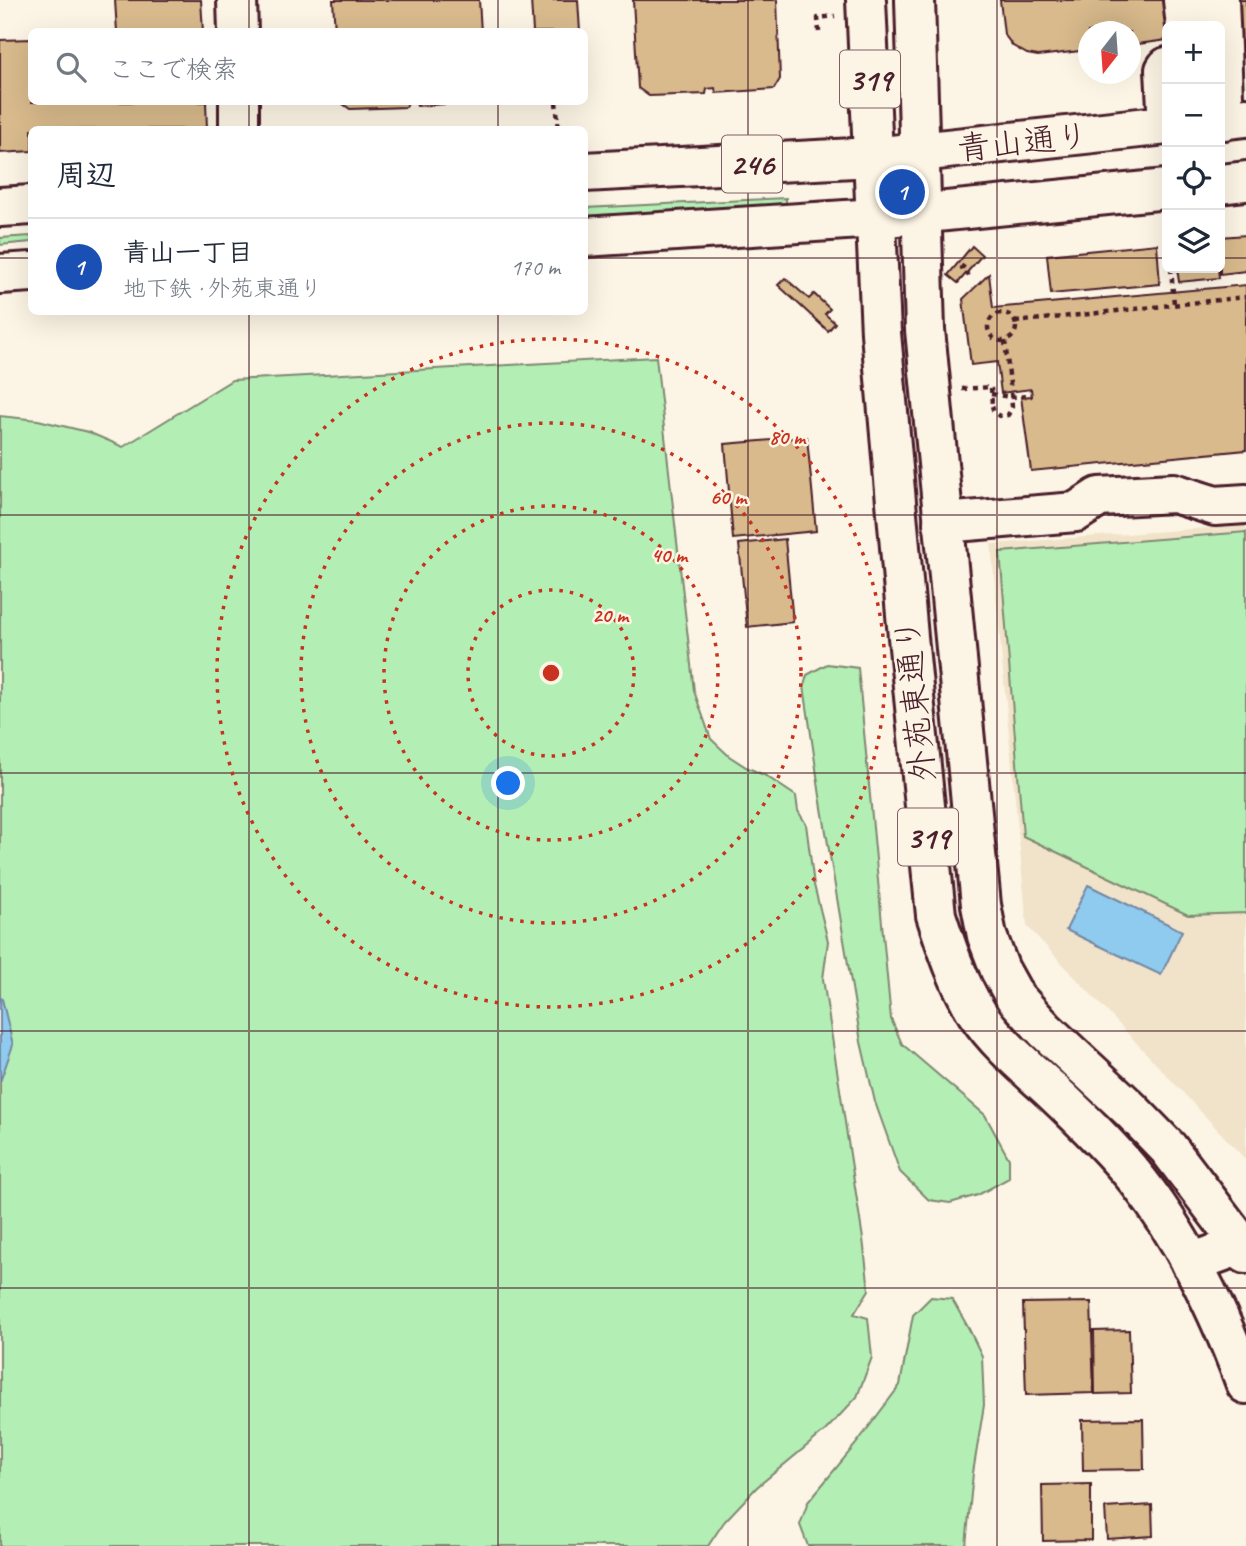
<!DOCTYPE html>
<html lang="ja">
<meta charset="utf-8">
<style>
body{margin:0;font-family:Caveat,"Klee One",sans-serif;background:#f2f2f3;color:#1f2937}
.controls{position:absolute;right:21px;top:21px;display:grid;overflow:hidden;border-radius:10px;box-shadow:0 7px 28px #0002}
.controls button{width:63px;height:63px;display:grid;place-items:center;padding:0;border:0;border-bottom:2px solid #e0e1e3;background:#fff;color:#1f2937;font:35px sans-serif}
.compass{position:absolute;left:1078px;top:21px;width:63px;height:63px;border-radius:50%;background:#fff;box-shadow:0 7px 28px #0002;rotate:197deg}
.you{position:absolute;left:509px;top:784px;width:24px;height:24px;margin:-18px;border:5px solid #fff;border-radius:50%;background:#1a73e8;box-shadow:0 0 0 10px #1a73e833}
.badge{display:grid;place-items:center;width:46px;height:46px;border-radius:50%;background:#0f766e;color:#fff;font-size:23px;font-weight:700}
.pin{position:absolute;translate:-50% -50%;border:4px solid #fff;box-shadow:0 2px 7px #0006}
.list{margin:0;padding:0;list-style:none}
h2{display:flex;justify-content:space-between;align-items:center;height:91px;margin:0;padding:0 28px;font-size:30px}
h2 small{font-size:23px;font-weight:400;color:#747a83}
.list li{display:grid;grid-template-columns:46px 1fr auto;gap:21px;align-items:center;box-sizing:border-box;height:98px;padding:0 28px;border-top:2px solid #e0e1e3}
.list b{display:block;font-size:26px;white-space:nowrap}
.list p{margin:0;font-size:23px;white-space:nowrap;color:#747a83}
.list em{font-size:23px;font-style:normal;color:#747a83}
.icon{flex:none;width:38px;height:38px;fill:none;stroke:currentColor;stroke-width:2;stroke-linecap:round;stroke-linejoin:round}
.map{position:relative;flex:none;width:1246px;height:1546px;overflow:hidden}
.search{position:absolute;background:#fff;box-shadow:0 7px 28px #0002;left:28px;top:28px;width:560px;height:77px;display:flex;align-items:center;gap:18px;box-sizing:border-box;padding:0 24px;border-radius:10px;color:#747a83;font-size:26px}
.panel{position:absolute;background:#fff;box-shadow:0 7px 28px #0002;left:28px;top:126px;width:560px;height:189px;border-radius:10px}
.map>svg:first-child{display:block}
.built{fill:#f1e3ca}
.green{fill:#b3efb5;stroke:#7e8770;stroke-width:2}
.water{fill:#8fcbef;stroke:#7386a1;stroke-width:2}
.building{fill:#d8ba8c;stroke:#4a1f2b;stroke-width:2}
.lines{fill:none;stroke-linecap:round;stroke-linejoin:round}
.minor-casing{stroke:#4a1f2b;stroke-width:44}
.major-casing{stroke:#4a1f2b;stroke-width:44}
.highway-casing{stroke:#4a1f2b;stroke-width:44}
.path{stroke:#4a1f2b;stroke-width:4.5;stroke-dasharray:5 5;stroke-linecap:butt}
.minor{stroke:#fcf5e5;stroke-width:38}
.major{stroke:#fcf5e5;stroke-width:38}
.highway{stroke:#fcf5e5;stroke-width:38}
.path-bridge{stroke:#4a1f2b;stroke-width:4.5;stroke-dasharray:5 5;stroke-linecap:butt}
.grid{fill:none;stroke:#4a1f2b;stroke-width:2;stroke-opacity:0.55}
.ring{fill:none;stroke:#c8321e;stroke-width:3.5;stroke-dasharray:3.5 7}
.labels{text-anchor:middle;stroke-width:5;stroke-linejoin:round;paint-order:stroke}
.shield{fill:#fcf5e5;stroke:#7f5f63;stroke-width:2}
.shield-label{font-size:32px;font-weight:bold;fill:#4a1f2b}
.street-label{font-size:33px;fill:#4a1f2b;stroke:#fcf5e5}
.centre{fill:#c8321e;stroke:#fcf5e5;stroke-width:3.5}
.ring-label{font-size:21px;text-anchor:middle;font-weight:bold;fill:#c8321e;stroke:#fcf5e5;stroke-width:5;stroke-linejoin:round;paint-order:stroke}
</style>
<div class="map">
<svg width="1246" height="1546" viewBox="0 0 1246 1546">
<rect width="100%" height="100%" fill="#fcf5e5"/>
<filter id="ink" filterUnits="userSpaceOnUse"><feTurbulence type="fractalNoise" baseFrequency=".0143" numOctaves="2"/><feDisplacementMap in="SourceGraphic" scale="14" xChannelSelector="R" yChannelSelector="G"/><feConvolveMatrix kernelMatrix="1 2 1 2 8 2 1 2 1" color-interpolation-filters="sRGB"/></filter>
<g filter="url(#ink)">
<polygon class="built" points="1246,525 1246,1160 1027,926 991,544"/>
<g class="green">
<polygon points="786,198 786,204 585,217 585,208"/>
<polygon points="31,236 31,242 0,245 0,238"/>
<polygon points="656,357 694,691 711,739 729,756 746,767 766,776 796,796 798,811 806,824 814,885 828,941 823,979 863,1239 869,1290 854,1314 868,1318 872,1357 857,1397 826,1430 757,1487 724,1522 708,1546 0,1546 0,416 38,420 88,432 123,447 232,380"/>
<polygon points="1246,532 1246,913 1188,915 1023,836 1000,552"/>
<polygon points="827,664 858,668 891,1019 902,1044 985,1115 1009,1159 1009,1178 978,1195 950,1203 929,1200 900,1172 875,1102 861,1042 820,796 804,686 807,675"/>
<polygon points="931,1297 952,1299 969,1329 982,1356 984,1405 973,1473 966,1546 808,1546 800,1525 808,1502 856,1444 900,1385 913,1315"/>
</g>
<g class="water">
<polygon points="1088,885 1182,931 1161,975 1066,930"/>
<polygon points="0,997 2,999 13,1045 0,1082"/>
</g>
<g class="building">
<polygon points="115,0 201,0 203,32 117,32"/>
<polygon points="333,0 479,0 481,32 335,32"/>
<polygon points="531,0 578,0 580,32 533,32"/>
<polygon points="633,0 777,0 780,79 774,89 716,93 715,88 707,89 706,94 649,96 638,88"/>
<polygon points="1000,0 1170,0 1167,40 1130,45 1130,32 1088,32 1088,50 1038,56 1027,54 1013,46 1004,34"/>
<polygon points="1229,0 1246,0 1246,56 1230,58"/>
<polygon points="32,39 32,102 206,102 207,129 32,130 32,151 0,153 0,40"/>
<polygon points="340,102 414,102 408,102 406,107 350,109"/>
<polygon points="416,102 476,102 417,106"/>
<polygon points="1246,235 1246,271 1220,274 1220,237"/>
<polygon points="1157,244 1160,284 1051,294 1047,255"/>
<polygon points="972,246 982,255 958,283 948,275"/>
<polygon points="1177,268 1218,268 1219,278 1179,282"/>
<polygon points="989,274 993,308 1246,285 1246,450 1031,471 1021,397 1032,396 1031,389 1001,393 997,362 971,365 963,299"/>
<polygon points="785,278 809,299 814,294 830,309 825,314 835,323 828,331 778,285"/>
<polygon points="807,437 816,531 733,539 725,444"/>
<polygon points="785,539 793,622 747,627 739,544"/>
<polygon points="1091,1302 1094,1393 1026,1395 1023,1303"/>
<polygon points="1129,1330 1131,1393 1095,1394 1094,1331"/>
<polygon points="1143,1419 1144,1469 1083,1470 1082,1420"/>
<polygon points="1091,1484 1091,1540 1043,1541 1042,1485"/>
<polygon points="1152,1505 1153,1536 1107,1539 1105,1508"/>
</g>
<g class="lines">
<defs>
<g id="minor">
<polyline points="237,0 238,32"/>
<polyline points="1183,0 1186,26"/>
<polyline points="1219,0 1224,120"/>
<polyline points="1167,67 1165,70 1167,107"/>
<polyline points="239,102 239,130"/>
<polyline points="943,523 1076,512 1099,497 1174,493 1215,506 1246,504"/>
<polyline points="1191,1263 1246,1243"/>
</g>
<g id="major">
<path d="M866,0L881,333L908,637L936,915C947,949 958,982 977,1013C997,1043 1025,1066 1051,1090C1082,1119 1113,1149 1139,1182C1185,1241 1220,1314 1246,1384"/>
<polyline points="915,0 925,330 981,905 987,936 1000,970 1015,997 1045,1030 1130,1109 1168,1148 1241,1244 1246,1254"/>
</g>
<g id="highway">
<polyline points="1220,120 1246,117"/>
<polyline points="584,172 873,157 1167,125"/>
<polyline points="1220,184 1246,181"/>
<polyline points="0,207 32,205"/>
<polyline points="584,237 876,218 1167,189"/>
<polyline points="0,274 32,272"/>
</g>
</defs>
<use href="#minor" class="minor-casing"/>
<use href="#major" class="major-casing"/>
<use href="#highway" class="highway-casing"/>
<g class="path">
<polyline points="819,32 818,18 835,16"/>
<polyline points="556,102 559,130"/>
<polyline points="1166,232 1167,238"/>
<polyline points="964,265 962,268 969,276"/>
<polyline points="1171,268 1174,304"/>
<circle cx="1002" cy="327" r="14"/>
<polyline points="1015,322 1246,297"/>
<polyline points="1005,341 1011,392"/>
<polyline points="962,389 991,387 992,406"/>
<polyline points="991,394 1011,397 1032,396"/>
</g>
<use href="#minor" class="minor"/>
<use href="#major" class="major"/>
<use href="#highway" class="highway"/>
<polyline class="path-bridge" points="992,406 994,412 999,416 1008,415 1012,407 1011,392"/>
</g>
</g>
<path class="grid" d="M249,0V32M498,0V32M748,0V1546M997,0V1546M249,102V130M498,102V130M0,258H32M584,258H1167M1220,258H1246M249,312V1546M498,312V1546M0,515H1246M0,773H1246M0,1031H1246M0,1288H1246"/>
<g class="ring">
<circle cx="551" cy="673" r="83"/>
<circle cx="551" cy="673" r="167"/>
<circle cx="551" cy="673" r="250"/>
<circle cx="551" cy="673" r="334"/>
</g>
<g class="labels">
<g class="shield">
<rect x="840" y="50.5" width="60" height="57" rx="5"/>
<rect x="722" y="135.5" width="60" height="57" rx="5"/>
<rect x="898" y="808.5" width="60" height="57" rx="5"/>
</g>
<g class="shield-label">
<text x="870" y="90">319</text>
<text x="752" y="175">246</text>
<text x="928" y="848">319</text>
</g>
<g class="street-label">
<text transform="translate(1023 141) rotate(-6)" y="12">青山通り</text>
<text transform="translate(914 700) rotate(-96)" y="12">外苑東通り</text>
</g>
</g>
<circle cx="551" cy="673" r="10" class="centre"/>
<g class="ring-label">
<text x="787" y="444">80 m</text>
<text x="728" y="504">60 m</text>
<text x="669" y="562">40 m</text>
<text x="610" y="622">20 m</text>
</g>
</svg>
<div class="controls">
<button>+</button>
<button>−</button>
<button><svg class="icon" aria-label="locate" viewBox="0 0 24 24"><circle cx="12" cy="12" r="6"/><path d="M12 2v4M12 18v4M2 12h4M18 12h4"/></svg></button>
<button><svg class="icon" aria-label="layers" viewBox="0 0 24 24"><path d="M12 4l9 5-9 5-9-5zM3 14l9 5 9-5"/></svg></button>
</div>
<svg class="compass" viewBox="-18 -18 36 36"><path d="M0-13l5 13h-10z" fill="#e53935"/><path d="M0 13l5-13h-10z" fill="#747a83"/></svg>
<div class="you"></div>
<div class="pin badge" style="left:902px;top:192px;background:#1a4fb4">1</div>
<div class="search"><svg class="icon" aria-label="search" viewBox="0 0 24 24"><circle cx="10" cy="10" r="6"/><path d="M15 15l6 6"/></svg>ここで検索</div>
<section class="panel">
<h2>周辺<small></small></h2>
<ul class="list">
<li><span class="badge" style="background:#1a4fb4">1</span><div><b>青山一丁目</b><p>地下鉄 · 外苑東通り</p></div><em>170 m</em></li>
</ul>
</section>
</div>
